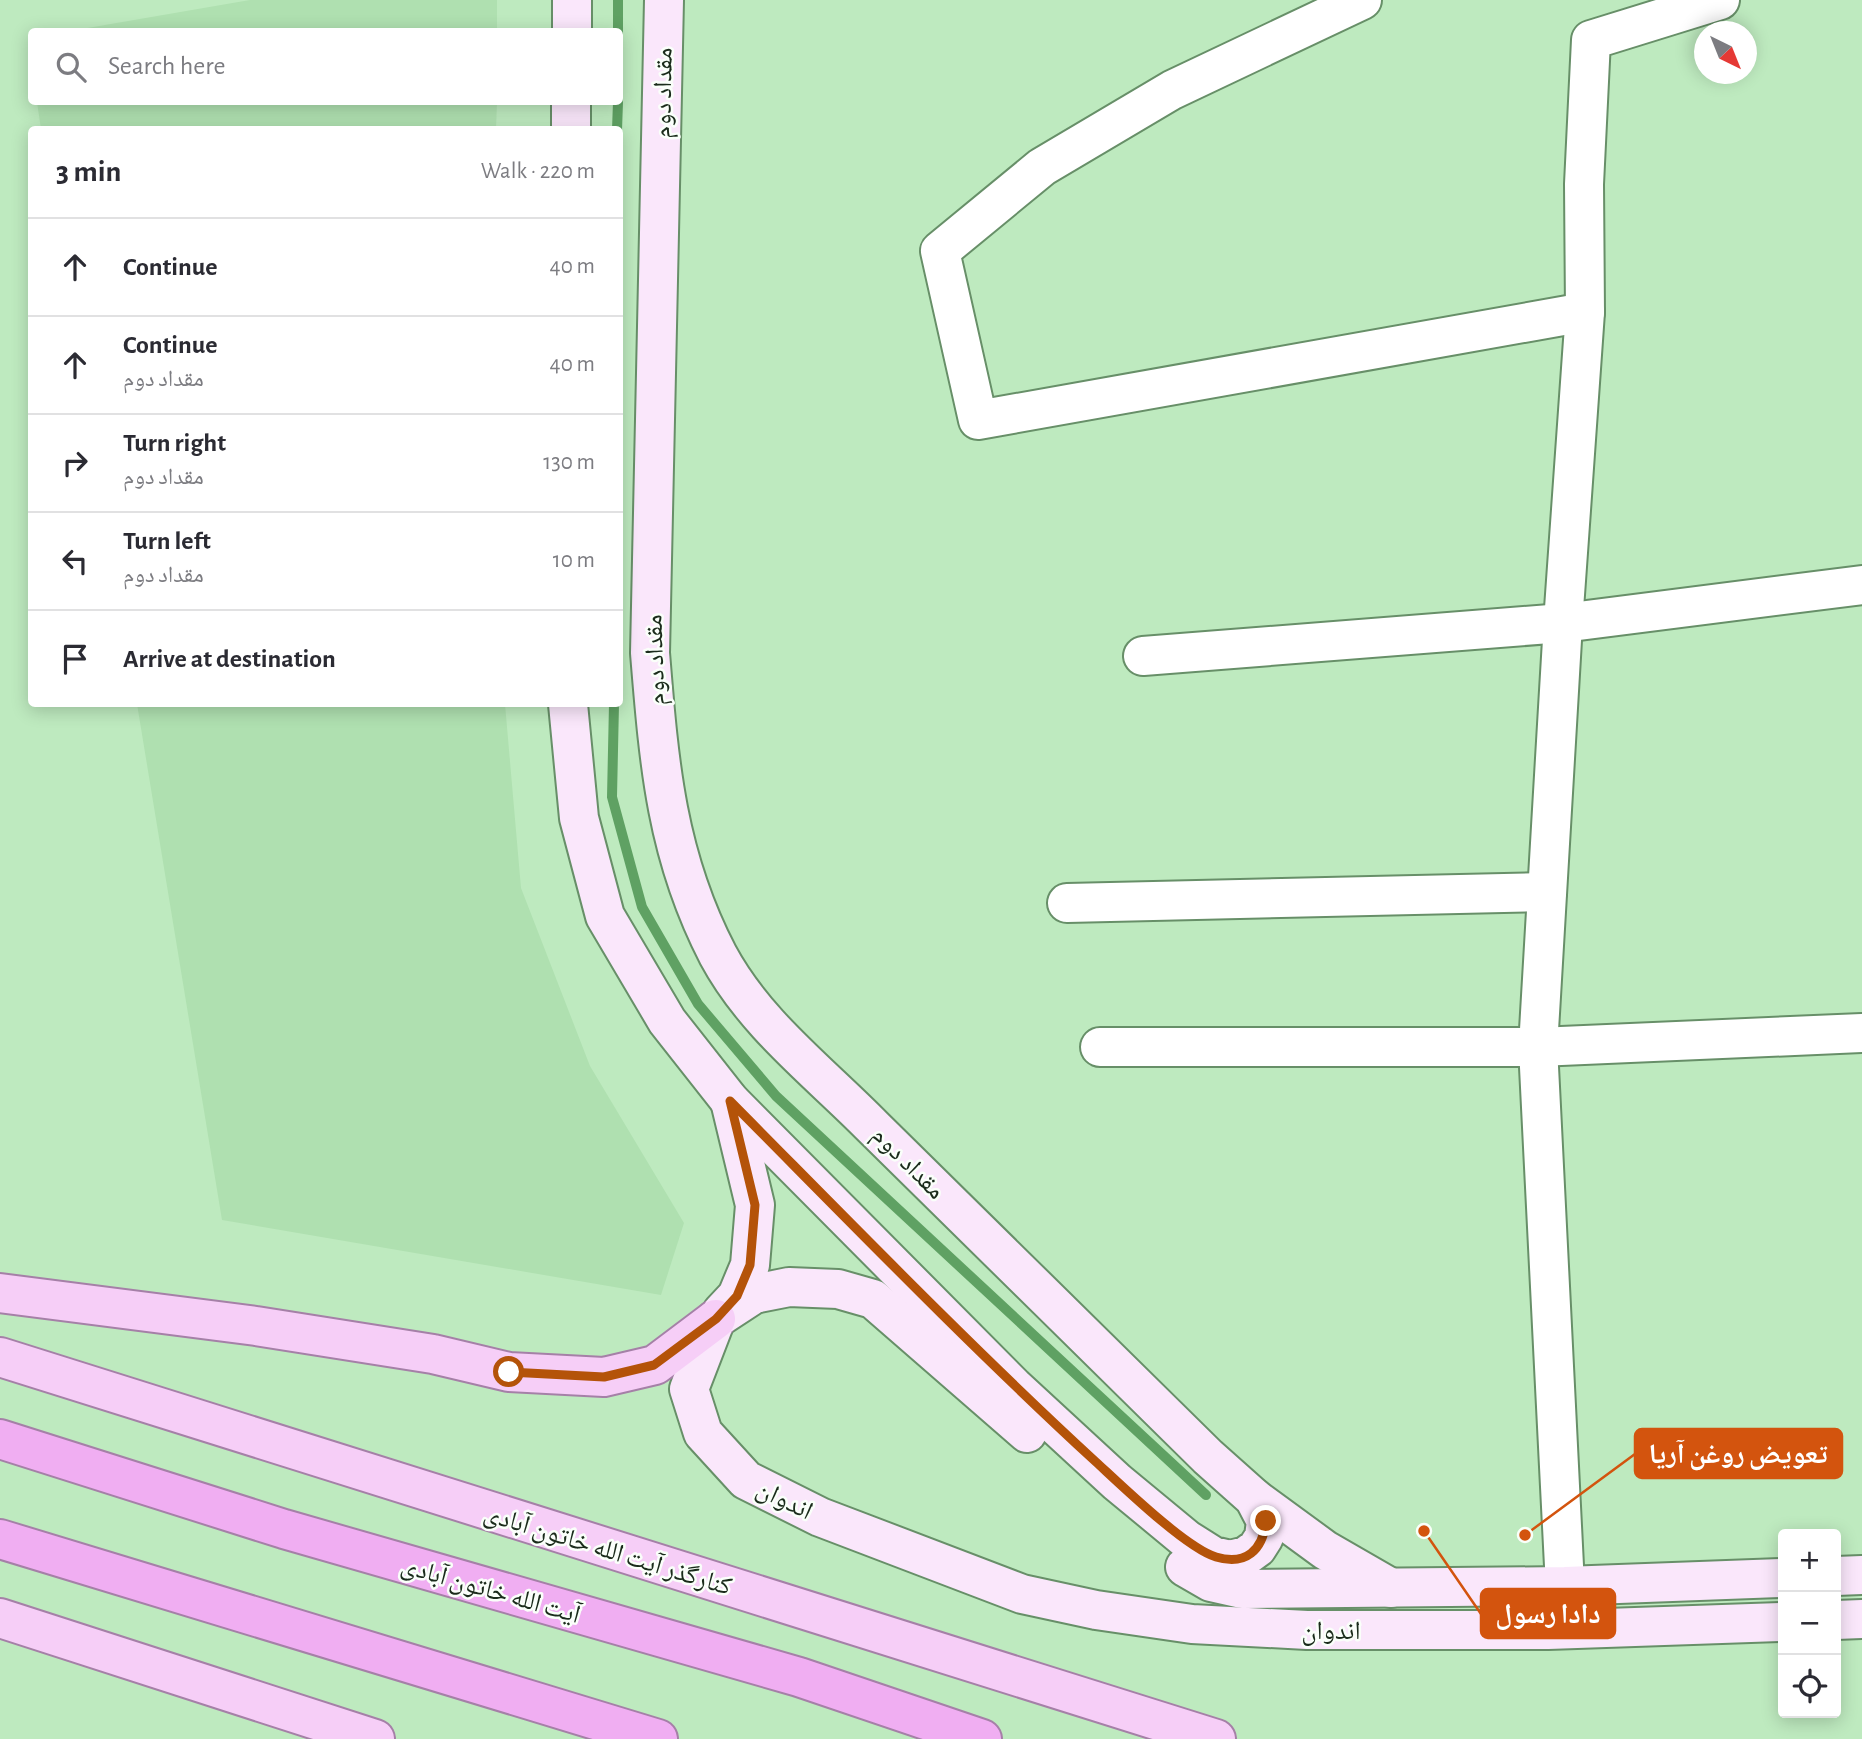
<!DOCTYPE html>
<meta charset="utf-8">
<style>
body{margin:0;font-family:"Alegreya Sans","Noto Naskh Arabic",sans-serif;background:#f7f7f7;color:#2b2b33}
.controls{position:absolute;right:21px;bottom:21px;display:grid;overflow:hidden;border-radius:7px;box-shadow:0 4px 18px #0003}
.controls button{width:63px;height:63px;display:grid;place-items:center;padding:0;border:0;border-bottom:2px solid #e1e1e2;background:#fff;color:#2b2b33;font:35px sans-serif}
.compass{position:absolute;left:1694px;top:21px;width:63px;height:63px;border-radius:50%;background:#fff;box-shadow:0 4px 18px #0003;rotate:137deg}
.stop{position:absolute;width:21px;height:21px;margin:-16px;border:5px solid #b45309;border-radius:50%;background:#fff}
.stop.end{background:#b45309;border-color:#fff;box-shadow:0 2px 7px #0008}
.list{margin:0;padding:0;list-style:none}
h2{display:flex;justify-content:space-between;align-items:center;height:91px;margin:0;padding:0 28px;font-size:30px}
h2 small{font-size:23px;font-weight:400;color:#7c7c81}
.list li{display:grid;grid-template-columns:46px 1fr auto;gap:21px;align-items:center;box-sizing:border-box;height:98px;padding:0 28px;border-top:2px solid #e1e1e2}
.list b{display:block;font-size:26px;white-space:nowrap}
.list p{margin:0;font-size:23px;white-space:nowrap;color:#7c7c81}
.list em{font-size:23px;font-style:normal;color:#7c7c81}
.icon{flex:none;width:38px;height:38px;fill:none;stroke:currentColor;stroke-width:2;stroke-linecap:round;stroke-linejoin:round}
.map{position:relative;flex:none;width:1862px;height:1739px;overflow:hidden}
.search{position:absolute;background:#fff;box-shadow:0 4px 18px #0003;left:28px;top:28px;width:595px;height:77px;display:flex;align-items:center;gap:18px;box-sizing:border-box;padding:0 24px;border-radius:7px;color:#7c7c81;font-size:26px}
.panel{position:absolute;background:#fff;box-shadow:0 4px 18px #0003;left:28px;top:126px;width:595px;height:581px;border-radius:7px}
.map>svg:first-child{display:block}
.built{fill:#afe0b0}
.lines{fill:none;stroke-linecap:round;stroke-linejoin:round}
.stream{stroke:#5fa163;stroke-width:10}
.street-casing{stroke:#678f68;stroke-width:42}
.secondary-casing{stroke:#678f68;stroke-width:42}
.primary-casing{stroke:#a580a7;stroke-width:42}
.highway-casing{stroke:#a580a7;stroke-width:42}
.street{stroke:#fff;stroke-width:38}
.secondary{stroke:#fae7fb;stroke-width:38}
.primary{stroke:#f6cef7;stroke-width:38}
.highway{stroke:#f0aef2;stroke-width:38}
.route{stroke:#b45309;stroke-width:9}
.labels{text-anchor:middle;stroke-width:5;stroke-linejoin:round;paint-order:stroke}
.street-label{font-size:26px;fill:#1a2b1b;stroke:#fafffa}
.leader{fill:none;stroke:#d3540e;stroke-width:2.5}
.callout-dot{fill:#d3540e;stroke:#fafffa;stroke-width:2.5}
.callout{fill:#d3540e;stroke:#d3540e;stroke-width:2.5}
.callout-label{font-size:28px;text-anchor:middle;font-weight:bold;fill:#fff}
</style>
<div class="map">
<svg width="1862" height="1739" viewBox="0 0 1862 1739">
<rect width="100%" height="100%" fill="#beeabf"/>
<g class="built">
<polygon points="250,0 497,0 497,31 70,31"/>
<polygon points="37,102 497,102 496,129 41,129"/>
<polygon points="137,704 505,704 521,888 590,1066 684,1223 661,1295 222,1220"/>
</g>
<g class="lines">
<g class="stream">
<polyline points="618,32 618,0"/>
<polyline points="617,130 618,102"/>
<polyline points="614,704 612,797 642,907 698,1004 776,1096 1206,1495"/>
</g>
<defs>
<g id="street">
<polyline points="1362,0 1172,90 1042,167 940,251 978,420 1585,312"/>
<polyline points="1143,656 1563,623 1862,585"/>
<polyline points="1067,903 1547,892"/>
<polyline points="1100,1047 1538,1047 1862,1033"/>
<polyline points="1565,1586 1538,1047 1563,623 1585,312 1584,184 1591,40 1720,0"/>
</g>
<g id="secondary">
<polyline points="572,32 572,0"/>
<polyline points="571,130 571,102"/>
<path d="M568,704L579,818L605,916L667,1021L730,1101L1014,1387L1117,1482L1186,1539L1213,1556L1230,1560L1246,1556L1257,1548L1264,1537L1266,1521L1254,1498L1208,1457C1096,1347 984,1237 873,1127C819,1072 755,1024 718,955C666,855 659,763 650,653L664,0"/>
<polyline points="722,1312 737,1296 750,1265 755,1205 730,1101"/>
<polyline points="1027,1433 873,1299 838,1289 789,1287 754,1294 716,1319 689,1389 703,1433 746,1480 820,1517 1022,1594 1096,1610 1192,1624 1307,1630 1548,1630 1783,1622"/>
<polyline points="1254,1498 1325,1550 1391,1588"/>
<polyline points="1185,1567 1211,1582 1242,1589 1565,1586 1783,1578"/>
<polyline points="1836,1576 1862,1575"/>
<polyline points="1836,1620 1862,1619"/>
</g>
<g id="primary">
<polyline points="0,1293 256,1326 433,1354 509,1372 604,1377 655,1365 716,1319"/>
<polyline points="0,1357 1216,1739"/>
<polyline points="0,1618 375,1739"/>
</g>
<g id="highway">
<polyline points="0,1439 284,1529 799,1677 982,1739"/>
<polyline points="0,1539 658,1739"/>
</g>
</defs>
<use href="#street" class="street-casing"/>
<use href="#secondary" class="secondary-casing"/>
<use href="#primary" class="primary-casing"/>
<use href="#highway" class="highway-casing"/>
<use href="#street" class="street"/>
<use href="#secondary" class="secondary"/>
<use href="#primary" class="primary"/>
<use href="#highway" class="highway"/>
</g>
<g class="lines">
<path class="route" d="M509,1372L604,1377L654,1365L716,1319L737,1296L750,1265L755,1205L730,1101C851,1223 970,1346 1096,1462C1121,1485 1186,1548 1216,1557C1246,1566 1263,1550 1266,1521"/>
</g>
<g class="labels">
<g class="street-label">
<text transform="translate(662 93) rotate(-89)" y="9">مقداد دوم</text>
<text transform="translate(654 660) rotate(-92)" y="9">مقداد دوم</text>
<text transform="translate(909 1162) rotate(45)" y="9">مقداد دوم</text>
<text transform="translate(785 1499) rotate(26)" y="9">اندوان</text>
<text transform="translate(608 1549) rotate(17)" y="9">کنارگذر آیت الله خاتون آبادی</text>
<text transform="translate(491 1589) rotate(16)" y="9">آیت الله خاتون آبادی</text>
<text x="1331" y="1639">اندوان</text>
</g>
</g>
<path class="leader" d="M1525 1535L1635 1454M1424 1531L1481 1614"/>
<g class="callout-dot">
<circle cx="1525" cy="1535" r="7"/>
<circle cx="1424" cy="1531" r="7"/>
</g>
<g class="callout">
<rect x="1635" y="1429" width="207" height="49" rx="7"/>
<rect x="1481" y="1589" width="134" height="49" rx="7"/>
</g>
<g class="callout-label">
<text x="1738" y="1463">تعویض روغن آریا</text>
<text x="1548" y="1623">دادا رسول</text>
</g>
</svg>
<div class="controls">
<button>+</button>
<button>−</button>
<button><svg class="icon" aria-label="locate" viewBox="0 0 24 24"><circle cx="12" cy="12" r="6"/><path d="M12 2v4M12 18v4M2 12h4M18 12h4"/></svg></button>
</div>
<svg class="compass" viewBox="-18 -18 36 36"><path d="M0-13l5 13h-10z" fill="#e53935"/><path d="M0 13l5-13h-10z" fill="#7c7c81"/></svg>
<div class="stop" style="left:509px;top:1372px"></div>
<div class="stop end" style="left:1266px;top:1521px"></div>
<div class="search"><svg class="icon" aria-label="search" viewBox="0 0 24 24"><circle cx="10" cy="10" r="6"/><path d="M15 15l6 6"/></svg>Search here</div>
<section class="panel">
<h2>3 min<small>Walk · 220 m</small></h2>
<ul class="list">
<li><svg class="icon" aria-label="ahead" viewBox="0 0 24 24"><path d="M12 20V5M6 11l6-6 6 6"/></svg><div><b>Continue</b></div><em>40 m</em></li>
<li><svg class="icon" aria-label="ahead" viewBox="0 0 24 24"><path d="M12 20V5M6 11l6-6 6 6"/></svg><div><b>Continue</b><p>مقداد دوم</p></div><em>40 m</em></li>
<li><svg class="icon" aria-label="right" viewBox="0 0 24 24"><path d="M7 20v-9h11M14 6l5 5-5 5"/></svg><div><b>Turn right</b><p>مقداد دوم</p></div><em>130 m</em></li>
<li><svg class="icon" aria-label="left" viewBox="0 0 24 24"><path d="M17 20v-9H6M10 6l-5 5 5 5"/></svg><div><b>Turn left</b><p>مقداد دوم</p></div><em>10 m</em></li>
<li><svg class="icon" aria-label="arrive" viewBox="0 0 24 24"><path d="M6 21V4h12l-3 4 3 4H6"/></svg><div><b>Arrive at destination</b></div></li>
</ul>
</section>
</div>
